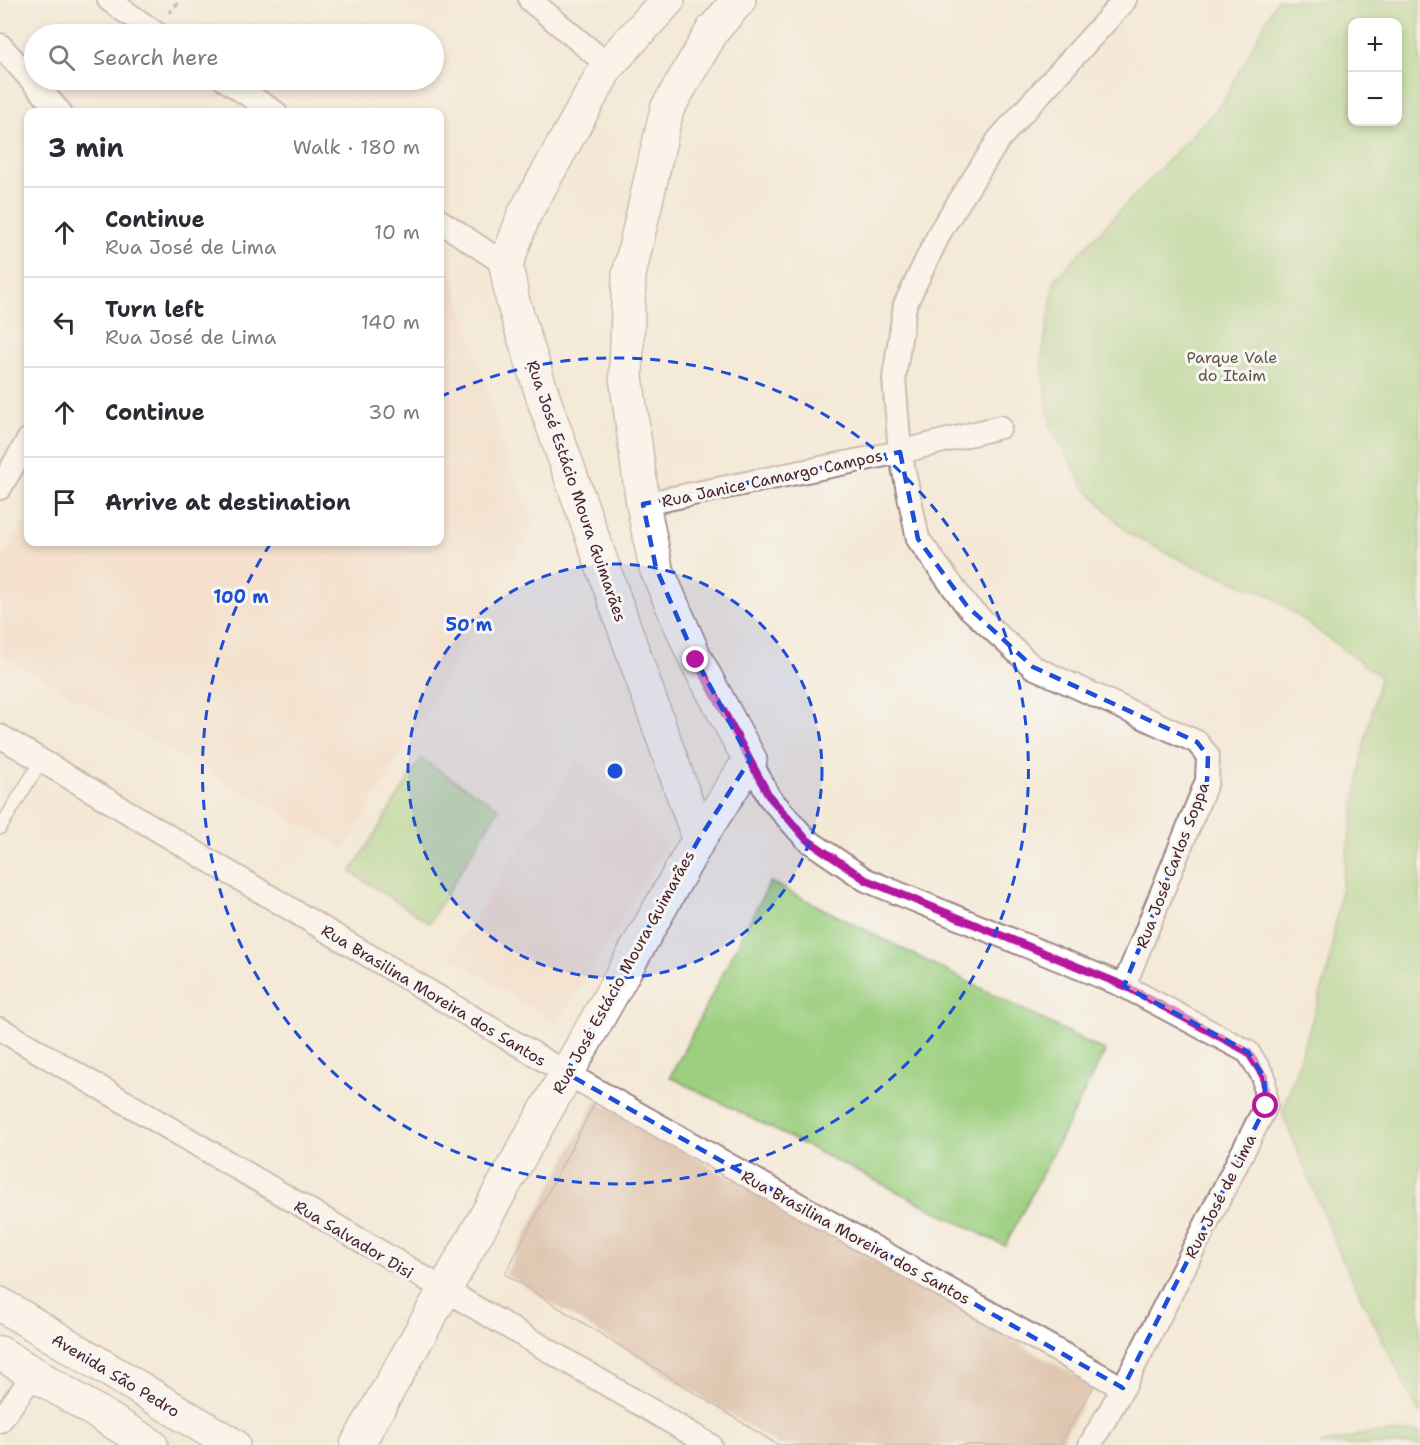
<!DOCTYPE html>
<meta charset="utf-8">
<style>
body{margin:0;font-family:"Shantell Sans",sans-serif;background:#f7f7f7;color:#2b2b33}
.controls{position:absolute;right:18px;top:18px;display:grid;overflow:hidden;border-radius:12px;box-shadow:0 3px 9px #0003}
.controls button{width:54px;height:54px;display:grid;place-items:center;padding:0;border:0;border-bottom:2px solid #e1e1e2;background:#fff;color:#2b2b33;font:30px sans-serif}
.stop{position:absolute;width:18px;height:18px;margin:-14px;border:4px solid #b5179e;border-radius:50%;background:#fff}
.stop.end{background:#b5179e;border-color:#fff;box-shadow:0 2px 6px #0008}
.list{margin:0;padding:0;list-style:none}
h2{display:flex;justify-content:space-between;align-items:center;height:78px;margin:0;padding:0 24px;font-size:26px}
h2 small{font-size:20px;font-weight:400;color:#7c7c81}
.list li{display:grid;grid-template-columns:39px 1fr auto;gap:18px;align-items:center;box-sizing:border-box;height:90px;padding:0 24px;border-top:2px solid #e1e1e2}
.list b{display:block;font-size:22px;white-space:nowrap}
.list p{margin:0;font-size:20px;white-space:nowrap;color:#7c7c81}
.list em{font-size:20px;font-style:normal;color:#7c7c81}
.icon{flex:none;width:33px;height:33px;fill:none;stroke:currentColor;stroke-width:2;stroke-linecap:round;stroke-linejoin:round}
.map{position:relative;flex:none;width:1420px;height:1445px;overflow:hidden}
.search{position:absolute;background:#fff;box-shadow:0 3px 9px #0003;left:24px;top:24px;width:420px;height:66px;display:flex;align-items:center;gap:15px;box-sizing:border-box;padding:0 21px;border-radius:33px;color:#7c7c81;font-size:22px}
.panel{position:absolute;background:#fff;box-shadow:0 3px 9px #0003;left:24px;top:108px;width:420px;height:438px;border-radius:12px}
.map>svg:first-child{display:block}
.built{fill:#f3d4bf}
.green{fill:#9ccf7f;stroke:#737755;stroke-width:1.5;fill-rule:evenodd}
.building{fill:#c59b82}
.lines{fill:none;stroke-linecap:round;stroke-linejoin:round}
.lane-casing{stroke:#9f8481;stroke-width:15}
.street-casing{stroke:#9f8481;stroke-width:26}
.secondary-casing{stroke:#9f8481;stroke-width:36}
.path{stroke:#9f8481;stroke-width:4;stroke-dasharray:4.5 4.5;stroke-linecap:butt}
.lane{stroke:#fff;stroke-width:12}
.street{stroke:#fff;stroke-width:22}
.secondary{stroke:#fff;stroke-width:33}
.route{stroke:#b5179e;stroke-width:8}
.marked{fill:none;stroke:#1d4ed8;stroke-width:4.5;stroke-dasharray:12 8;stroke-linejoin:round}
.ring{fill:none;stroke:#1d4ed8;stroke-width:3;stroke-dasharray:10 8}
.labels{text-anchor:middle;stroke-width:6;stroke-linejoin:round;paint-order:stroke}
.park-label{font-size:16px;fill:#635444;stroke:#f6f6f2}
.street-label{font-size:16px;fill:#4a1f2b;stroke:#f6f6f2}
.centre{fill:#1d4ed8;stroke:#f6f6f2;stroke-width:3}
.ring-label{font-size:18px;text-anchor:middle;font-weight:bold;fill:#1d4ed8;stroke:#f6f6f2;stroke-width:6;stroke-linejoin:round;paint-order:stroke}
</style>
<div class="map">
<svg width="1420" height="1445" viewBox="0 0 1420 1445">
<rect width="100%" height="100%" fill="#f6f6f2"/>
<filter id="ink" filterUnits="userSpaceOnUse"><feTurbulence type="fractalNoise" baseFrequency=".0167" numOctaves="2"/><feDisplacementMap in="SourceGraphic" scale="12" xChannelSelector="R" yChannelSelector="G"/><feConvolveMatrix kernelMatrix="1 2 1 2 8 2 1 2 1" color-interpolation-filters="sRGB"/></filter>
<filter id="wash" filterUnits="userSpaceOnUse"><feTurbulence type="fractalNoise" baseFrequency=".008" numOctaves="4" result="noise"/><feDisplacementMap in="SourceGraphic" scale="24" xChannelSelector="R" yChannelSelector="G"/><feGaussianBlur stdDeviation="1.35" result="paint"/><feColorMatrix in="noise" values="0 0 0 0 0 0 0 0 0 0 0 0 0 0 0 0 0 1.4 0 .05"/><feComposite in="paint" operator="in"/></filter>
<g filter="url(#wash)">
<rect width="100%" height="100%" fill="#f4e9d7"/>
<g class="built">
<polygon points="440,266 452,273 514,480 536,522 345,849 0,655 0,564 28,514 28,542 440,542"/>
<polygon points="578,759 667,844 556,1025 450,956"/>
</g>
<g class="green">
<path d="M1277,0H1420V1415L1342,1259L1282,1113L1328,971L1364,745L1380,677L1271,596L1187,563L1129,534L1083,485L1051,427L1041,361L1055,279L1223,102ZM1398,22V122H1352V22Z"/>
<polygon points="421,759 499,808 429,923 351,872"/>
<polygon points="770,882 1105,1051 1005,1246 670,1077"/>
<polygon points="1420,1432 1420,1445 1319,1445 1369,1433"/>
</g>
<g id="blocks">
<polygon class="building" points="596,1101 1094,1386 1059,1445 778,1445 505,1274"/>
</g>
</g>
<g filter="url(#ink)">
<use href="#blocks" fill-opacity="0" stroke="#9f8481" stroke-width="1.5"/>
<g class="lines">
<defs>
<polyline id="lane" points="0,828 41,761"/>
<g id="street">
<polyline points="109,0 157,34"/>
<polyline points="530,0 608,65"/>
<polyline points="0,45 60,112"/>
<polyline points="225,80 275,112"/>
<polyline points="440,221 506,265"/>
<polyline points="0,488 28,440"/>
<polyline points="643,504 900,452 1000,427"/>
<polyline points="0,736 566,1073 1123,1388"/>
<polyline points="750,760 769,797 806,839 866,880 1124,986 1248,1052 1264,1077 1266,1106 1123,1388 1090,1445"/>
<polyline points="1124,986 1207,781 1208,756 1197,742 1033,667 967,606 918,539 900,452 894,378 905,305 941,230 999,139 1125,0"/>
<polyline points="0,1029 710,1445"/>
<polyline points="0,1421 34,1374"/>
</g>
<g id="secondary">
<polyline points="668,0 608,65 524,215 506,265 513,302 545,403 699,839"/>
<polyline points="0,1304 233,1445"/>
<polyline points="0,1353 151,1445"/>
<polyline points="357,1445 699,839 750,760 696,660 656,568 643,504 626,376 629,275 667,109 713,30 739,0"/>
</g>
</defs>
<use href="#lane" class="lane-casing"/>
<use href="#street" class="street-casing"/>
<use href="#secondary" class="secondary-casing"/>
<polyline class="path" points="169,13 180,0"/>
<use href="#lane" class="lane"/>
<use href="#street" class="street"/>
<use href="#secondary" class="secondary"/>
</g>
</g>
<g class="lines" filter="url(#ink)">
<polyline class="route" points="696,660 769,796 806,839 866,880 1125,986 1248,1052 1264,1077 1266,1106"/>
</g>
<path d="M0 0H1420V1445H0ZM900,452L918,539L967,606L1033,667L1197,742L1208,756L1207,781L1124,986L1248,1052L1264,1077L1266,1106L1123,1388L566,1073L699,839L750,760L696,660L656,568L643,504Z" fill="#f4e9d7" fill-opacity=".55" fill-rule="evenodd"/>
<path class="marked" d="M900,452L918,539L967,606L1033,667L1197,742L1208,756L1207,781L1124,986L1248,1052L1264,1077L1266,1106L1123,1388L566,1073L699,839L750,760L696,660L656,568L643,504Z"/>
<circle cx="615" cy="771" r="207" fill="#1d4ed8" fill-opacity=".12"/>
<g class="ring">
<circle cx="615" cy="771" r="207"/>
<path d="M440 397A413 413 0 1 1 271 543"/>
</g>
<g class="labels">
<g class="park-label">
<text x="1232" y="363">Parque Vale<tspan x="1232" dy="18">do Itaim</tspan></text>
</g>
<g class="street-label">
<text transform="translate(772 478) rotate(-12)" y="6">Rua Janice Camargo Campos</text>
<text transform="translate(577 491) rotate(71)" y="6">Rua José Estácio Moura Guimarães</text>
<text transform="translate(1172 865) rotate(-69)" y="6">Rua José Carlos Soppa</text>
<text transform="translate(623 972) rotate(-61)" y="6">Rua José Estácio Moura Guimarães</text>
<text transform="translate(434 995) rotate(31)" y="6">Rua Brasilina Moreira dos Santos</text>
<text transform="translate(1220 1196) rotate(-63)" y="6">Rua José de Lima</text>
<text transform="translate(856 1237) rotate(29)" y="6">Rua Brasilina Moreira dos Santos</text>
<text transform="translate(354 1239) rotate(31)" y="6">Rua Salvador Disi</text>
<text transform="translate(116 1375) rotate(31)" y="6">Avenida São Pedro</text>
</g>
</g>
<circle cx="615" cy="771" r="9" class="centre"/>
<g class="ring-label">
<text x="241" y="603">100 m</text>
<text x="469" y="631">50 m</text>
</g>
</svg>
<div class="controls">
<button>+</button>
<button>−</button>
</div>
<div class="stop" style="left:1266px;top:1106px"></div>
<div class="stop end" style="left:696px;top:660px"></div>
<div class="search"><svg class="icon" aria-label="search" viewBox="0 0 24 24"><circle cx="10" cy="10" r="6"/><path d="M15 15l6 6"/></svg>Search here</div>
<section class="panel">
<h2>3 min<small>Walk · 180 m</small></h2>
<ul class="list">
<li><svg class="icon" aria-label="ahead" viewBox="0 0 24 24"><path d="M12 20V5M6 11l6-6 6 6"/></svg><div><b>Continue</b><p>Rua José de Lima</p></div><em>10 m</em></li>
<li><svg class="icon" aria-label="left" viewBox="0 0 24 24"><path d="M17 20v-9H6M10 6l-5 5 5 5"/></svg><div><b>Turn left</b><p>Rua José de Lima</p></div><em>140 m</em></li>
<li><svg class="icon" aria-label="ahead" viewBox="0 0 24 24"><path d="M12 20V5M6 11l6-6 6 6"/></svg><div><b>Continue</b></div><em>30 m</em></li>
<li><svg class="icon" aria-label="arrive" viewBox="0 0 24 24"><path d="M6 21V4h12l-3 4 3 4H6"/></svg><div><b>Arrive at destination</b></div></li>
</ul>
</section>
</div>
